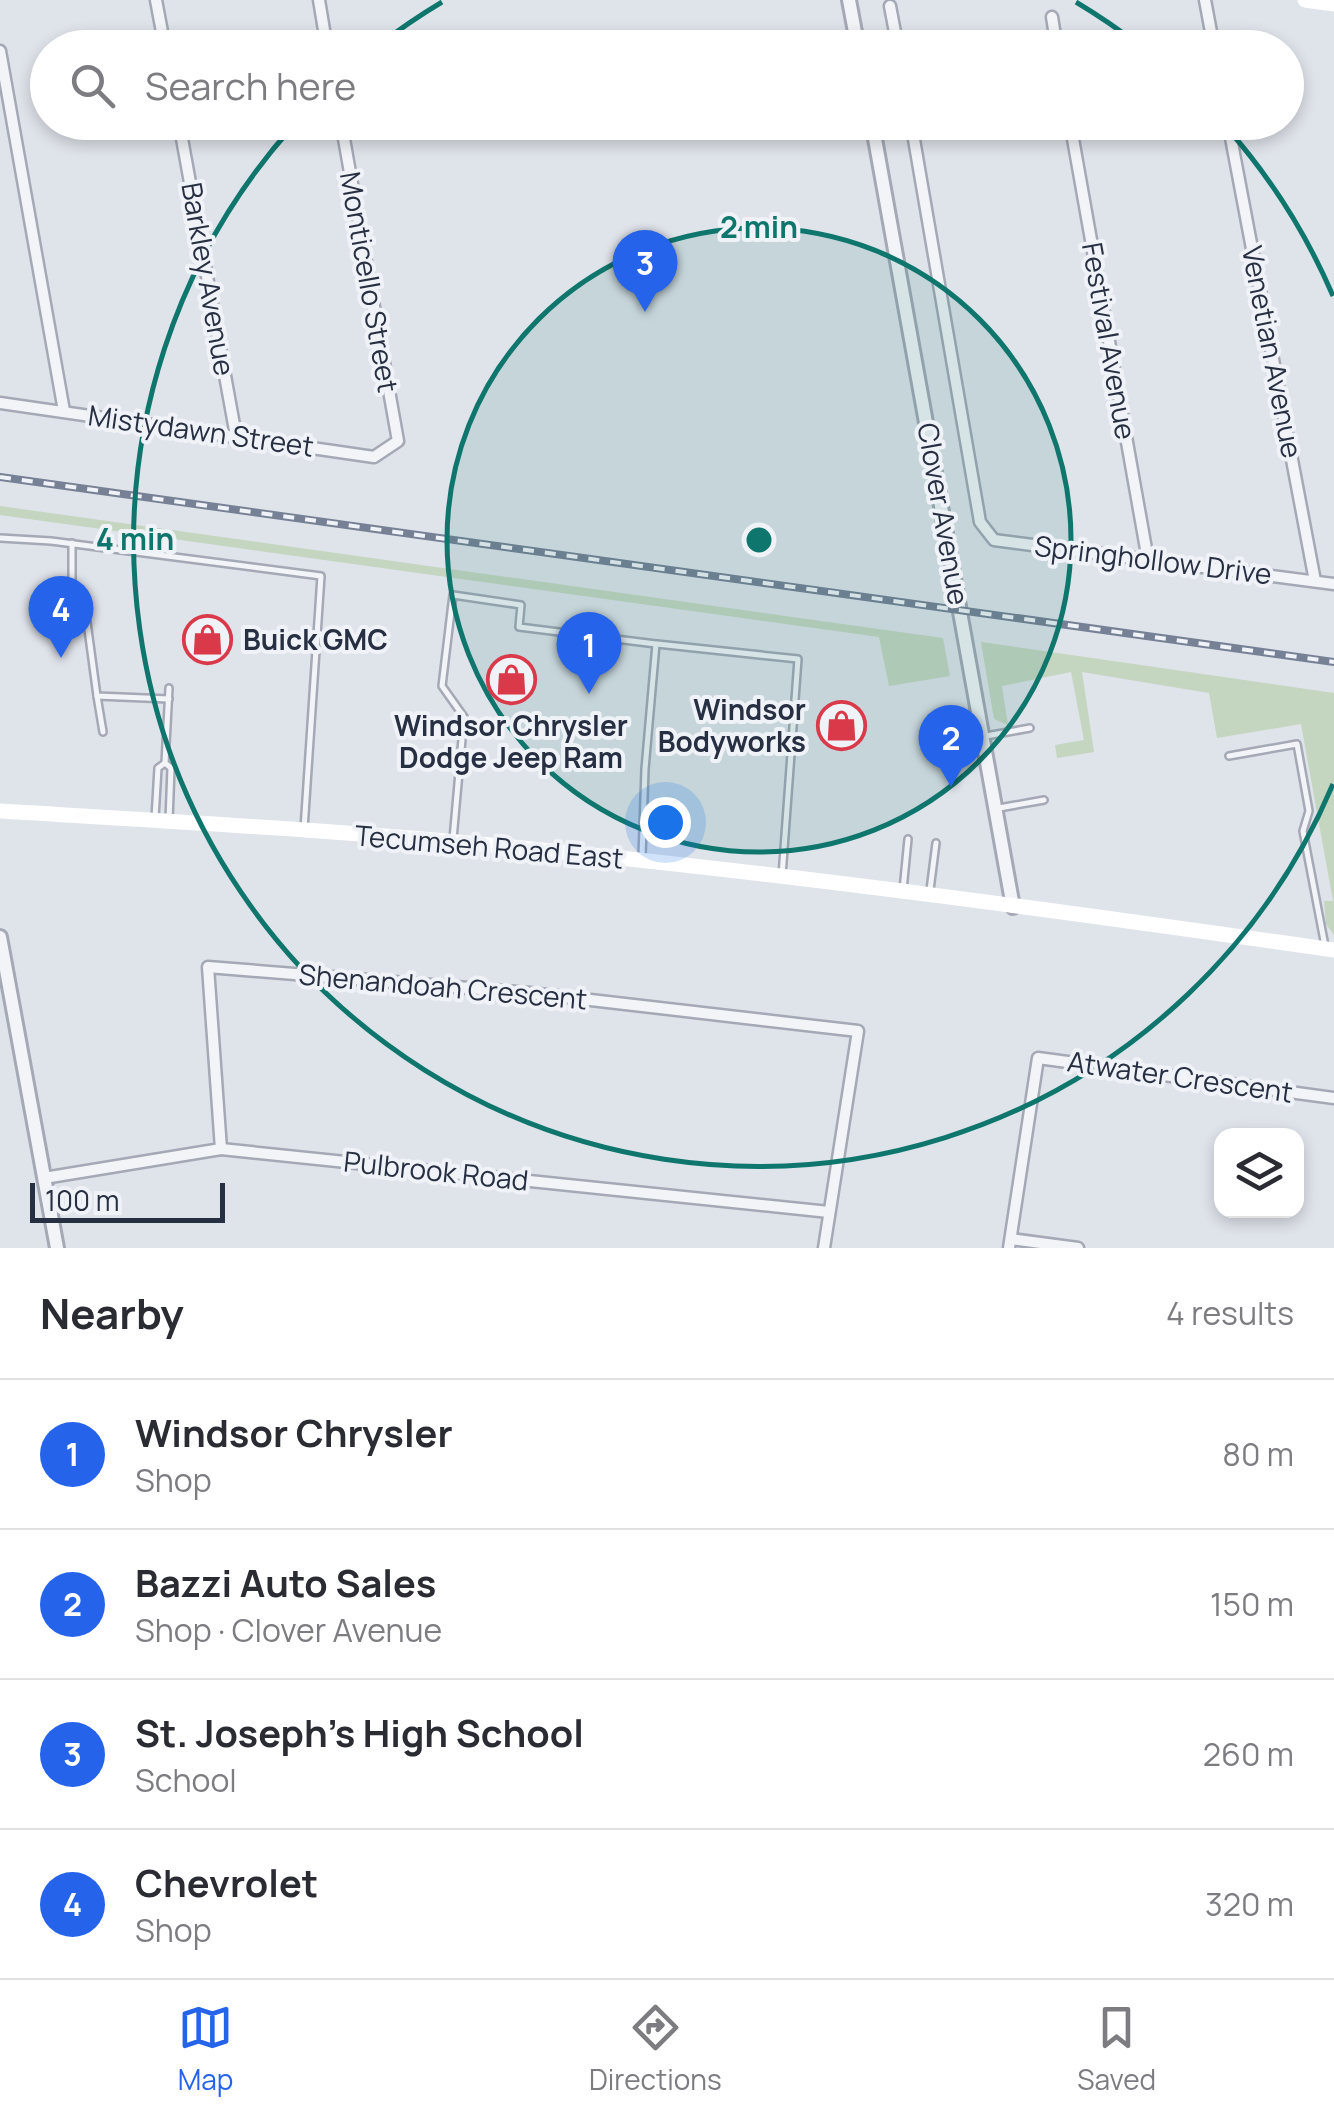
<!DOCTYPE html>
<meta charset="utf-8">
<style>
body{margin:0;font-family:Manrope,sans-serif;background:#f7f7f7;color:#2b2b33}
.controls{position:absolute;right:30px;bottom:30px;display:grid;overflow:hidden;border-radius:20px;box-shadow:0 5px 15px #0003}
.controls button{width:90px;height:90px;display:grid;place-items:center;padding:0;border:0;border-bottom:2px solid #e1e1e2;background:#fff;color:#2b2b33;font:50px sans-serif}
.scale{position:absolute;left:30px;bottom:25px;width:195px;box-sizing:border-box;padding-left:10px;border:5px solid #272f43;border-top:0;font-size:28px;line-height:35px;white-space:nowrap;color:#272f43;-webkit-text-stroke:8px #eff2f7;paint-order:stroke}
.you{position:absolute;left:665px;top:822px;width:35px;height:35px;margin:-25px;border:8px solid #fff;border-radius:50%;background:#1a73e8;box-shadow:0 0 0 15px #1a73e833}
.badge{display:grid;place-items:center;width:65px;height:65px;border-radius:50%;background:#2563eb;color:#fff;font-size:32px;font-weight:700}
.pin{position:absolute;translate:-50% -82px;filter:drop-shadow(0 2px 5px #0008)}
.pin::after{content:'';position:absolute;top:52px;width:35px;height:30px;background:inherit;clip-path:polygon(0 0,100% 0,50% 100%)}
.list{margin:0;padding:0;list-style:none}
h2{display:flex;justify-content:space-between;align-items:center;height:130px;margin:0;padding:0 40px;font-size:42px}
h2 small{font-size:32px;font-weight:400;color:#7c7c81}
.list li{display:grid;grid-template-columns:65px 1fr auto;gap:30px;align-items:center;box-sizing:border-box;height:150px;padding:0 40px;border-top:2px solid #e1e1e2}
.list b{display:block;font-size:38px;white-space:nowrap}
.list p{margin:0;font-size:32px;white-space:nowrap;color:#7c7c81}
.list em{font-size:32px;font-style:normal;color:#7c7c81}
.icon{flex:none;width:55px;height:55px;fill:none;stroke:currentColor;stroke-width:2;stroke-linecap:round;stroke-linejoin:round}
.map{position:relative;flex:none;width:1334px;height:1248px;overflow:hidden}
.search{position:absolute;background:#fff;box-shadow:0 5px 15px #0003;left:30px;right:30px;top:30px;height:110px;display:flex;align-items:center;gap:25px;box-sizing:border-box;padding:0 35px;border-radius:55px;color:#7c7c81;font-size:38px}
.sheet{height:730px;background:#fff}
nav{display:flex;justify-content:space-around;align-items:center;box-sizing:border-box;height:140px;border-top:2px solid #e1e1e2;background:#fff;font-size:28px;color:#7c7c81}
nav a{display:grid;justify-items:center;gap:5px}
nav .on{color:#2563eb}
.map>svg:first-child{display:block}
.green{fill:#c4d5c0}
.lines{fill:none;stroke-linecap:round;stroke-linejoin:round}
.service-casing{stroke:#a4a9b5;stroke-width:10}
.minor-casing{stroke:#a4a9b5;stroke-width:15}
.tertiary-casing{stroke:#a4a9b5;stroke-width:18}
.service{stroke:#f3f4f8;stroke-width:5}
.minor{stroke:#f3f4f8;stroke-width:10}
.tertiary{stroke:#f3f4f8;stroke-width:12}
.secondary{stroke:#fff;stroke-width:15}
.rail-casing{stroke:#778195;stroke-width:8}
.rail{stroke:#eff2f7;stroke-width:4;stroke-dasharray:11;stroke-linecap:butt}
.ring{fill:none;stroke:#0f766e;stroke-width:5}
.labels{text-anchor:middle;stroke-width:8;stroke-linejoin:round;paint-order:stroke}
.street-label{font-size:28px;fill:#272f43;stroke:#eff2f7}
.poi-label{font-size:28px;font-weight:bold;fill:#272f43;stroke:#eff2f7;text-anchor:start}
.centre{fill:#0f766e;stroke:#eff2f7;stroke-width:5}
.ring-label{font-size:30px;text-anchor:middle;font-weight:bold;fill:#0f766e;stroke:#eff2f7;stroke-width:8;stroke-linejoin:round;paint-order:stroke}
</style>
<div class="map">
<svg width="1334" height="1248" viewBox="0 0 1334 1248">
<rect width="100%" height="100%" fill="#dfe3ea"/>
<g class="green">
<polygon points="549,32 552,47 482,47 481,43"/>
<polygon points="0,506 943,638 950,676 889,686 879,637 0,515"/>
<polygon points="981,642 1334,693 1334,935 1326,924 1324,901 1333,901 1301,724 1217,738 1209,693 1082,672 1094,752 1057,758 1055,745 1084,740 1071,672 1002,686 1008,725 994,719"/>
</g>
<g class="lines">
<defs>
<g id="service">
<polyline points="0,538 51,541 321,576 304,829"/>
<polyline points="72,543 72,605 87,622 97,696 169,699"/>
<polyline points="657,644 798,659 782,876"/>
<polyline points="97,696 103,732"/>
<polyline points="986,736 1030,728"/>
<polyline points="1229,756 1297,744 1309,811 1303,831 1325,946"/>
<polyline points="165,763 169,688"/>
<polyline points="999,808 1044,800"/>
<polyline points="155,818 158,768 165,763 171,768 169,820"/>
<polyline points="453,839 464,717 442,686 453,595 521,605 519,627 656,644 645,769 642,856"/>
<polyline points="903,890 908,839"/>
<polyline points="930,890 936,843"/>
</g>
<g id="minor">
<polyline points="156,0 165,48"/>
<polyline points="319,0 327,48"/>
<polyline points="1205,0 1214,48"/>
<polyline points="890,6 898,48"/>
<polyline points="1052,17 1057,48"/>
<polyline points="0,51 64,411"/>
<polyline points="179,122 236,436"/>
<polyline points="911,122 980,522 994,540 1334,584"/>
<polyline points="1070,122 1148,560"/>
<polyline points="1228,122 1315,581"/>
<polyline points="0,403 374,457 398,441 341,122"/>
<polyline points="221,1149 208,967 530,993 858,1031 824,1248"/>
<polyline points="44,1178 221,1149 829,1212"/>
<polyline points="1011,1239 1078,1248"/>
<polyline points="1009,1248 1038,1058 1334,1098"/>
</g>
<g id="tertiary">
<polyline points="849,0 858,48"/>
<polyline points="872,122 1013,907"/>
<polyline points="0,937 57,1248"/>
</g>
</defs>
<use href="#service" class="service-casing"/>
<use href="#minor" class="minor-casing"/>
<use href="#tertiary" class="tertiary-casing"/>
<use href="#service" class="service"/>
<use href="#minor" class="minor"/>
<use href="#tertiary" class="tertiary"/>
<g class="secondary">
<polyline points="1305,0 1334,4"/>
<path d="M0,811C184,822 369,832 552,851C813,877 1074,913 1334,950"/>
</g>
<defs>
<polyline id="rail" points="0,477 1334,662"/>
</defs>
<use href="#rail" class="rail-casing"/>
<use href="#rail" class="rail"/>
</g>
<circle cx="759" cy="540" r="312" fill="#0f766e" fill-opacity=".12"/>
<g class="ring">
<circle cx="759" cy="540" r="312"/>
<path d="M1333 784A624 624 0 1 1 292 127M379 45A624 624 0 0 1 442 2M1076 2A624 624 0 0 1 1139 45M1226 127A624 624 0 0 1 1333 296"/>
</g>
<defs>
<symbol id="shop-ring" viewBox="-11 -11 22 22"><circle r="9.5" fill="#eff2f7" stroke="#da3949" stroke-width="1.5"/><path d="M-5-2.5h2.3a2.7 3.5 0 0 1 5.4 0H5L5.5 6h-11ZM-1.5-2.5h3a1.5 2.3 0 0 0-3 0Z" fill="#da3949"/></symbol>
</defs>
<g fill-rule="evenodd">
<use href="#shop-ring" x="180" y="612" width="55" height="55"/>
<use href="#shop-ring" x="484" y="652" width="55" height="55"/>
<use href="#shop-ring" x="814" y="698" width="55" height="55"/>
</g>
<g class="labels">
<g class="street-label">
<text transform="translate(208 279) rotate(80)" y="10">Barkley Avenue</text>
<text transform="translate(369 282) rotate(80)" y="10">Monticello Street</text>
<text transform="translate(1109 341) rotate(80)" y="10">Festival Avenue</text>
<text transform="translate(1272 352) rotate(79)" y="10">Venetian Avenue</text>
<text transform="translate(201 431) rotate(8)" y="10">Mistydawn Street</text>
<text transform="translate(943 514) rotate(80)" y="10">Clover Avenue</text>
<text transform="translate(1153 560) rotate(7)" y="10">Springhollow Drive</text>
<text transform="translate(489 847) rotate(5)" y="10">Tecumseh Road East</text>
<text transform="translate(443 987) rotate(5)" y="10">Shenandoah Crescent</text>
<text transform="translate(1180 1077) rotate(8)" y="10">Atwater Crescent</text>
<text transform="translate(436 1171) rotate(6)" y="10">Pulbrook Road</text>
</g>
<g class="poi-label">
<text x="243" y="650">Buick GMC</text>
<text x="806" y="720" text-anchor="end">Windsor<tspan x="806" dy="32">Bodyworks</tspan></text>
<text x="511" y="736" text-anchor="middle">Windsor Chrysler<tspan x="511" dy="32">Dodge Jeep Ram</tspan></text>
</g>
</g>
<circle cx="759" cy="540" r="15" class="centre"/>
<g class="ring-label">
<text x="759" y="238">2 min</text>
<text x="135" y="550">4 min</text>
</g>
</svg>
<div class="controls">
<button><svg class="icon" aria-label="layers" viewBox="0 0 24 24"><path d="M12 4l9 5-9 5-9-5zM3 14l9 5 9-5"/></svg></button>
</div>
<div class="scale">100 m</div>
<div class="you"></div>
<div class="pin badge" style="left:589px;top:694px">1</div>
<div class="pin badge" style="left:951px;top:787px">2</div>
<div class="pin badge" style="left:645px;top:312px">3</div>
<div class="pin badge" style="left:61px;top:658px">4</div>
<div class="search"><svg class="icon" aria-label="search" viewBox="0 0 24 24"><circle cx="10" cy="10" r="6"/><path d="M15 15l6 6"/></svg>Search here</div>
</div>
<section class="sheet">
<h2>Nearby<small>4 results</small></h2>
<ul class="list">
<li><span class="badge">1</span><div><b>Windsor Chrysler</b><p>Shop</p></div><em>80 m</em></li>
<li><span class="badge">2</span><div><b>Bazzi Auto Sales</b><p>Shop · Clover Avenue</p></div><em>150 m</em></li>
<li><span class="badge">3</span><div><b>St. Joseph's High School</b><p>School</p></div><em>260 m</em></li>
<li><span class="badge">4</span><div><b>Chevrolet</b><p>Shop</p></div><em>320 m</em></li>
</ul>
</section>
<nav>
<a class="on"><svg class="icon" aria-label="map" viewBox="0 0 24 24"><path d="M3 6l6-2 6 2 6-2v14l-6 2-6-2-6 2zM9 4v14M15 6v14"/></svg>Map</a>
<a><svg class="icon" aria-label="directions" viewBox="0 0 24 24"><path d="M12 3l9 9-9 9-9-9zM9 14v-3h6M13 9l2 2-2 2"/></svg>Directions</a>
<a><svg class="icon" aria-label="saved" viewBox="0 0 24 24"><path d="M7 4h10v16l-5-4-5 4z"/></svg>Saved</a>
</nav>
